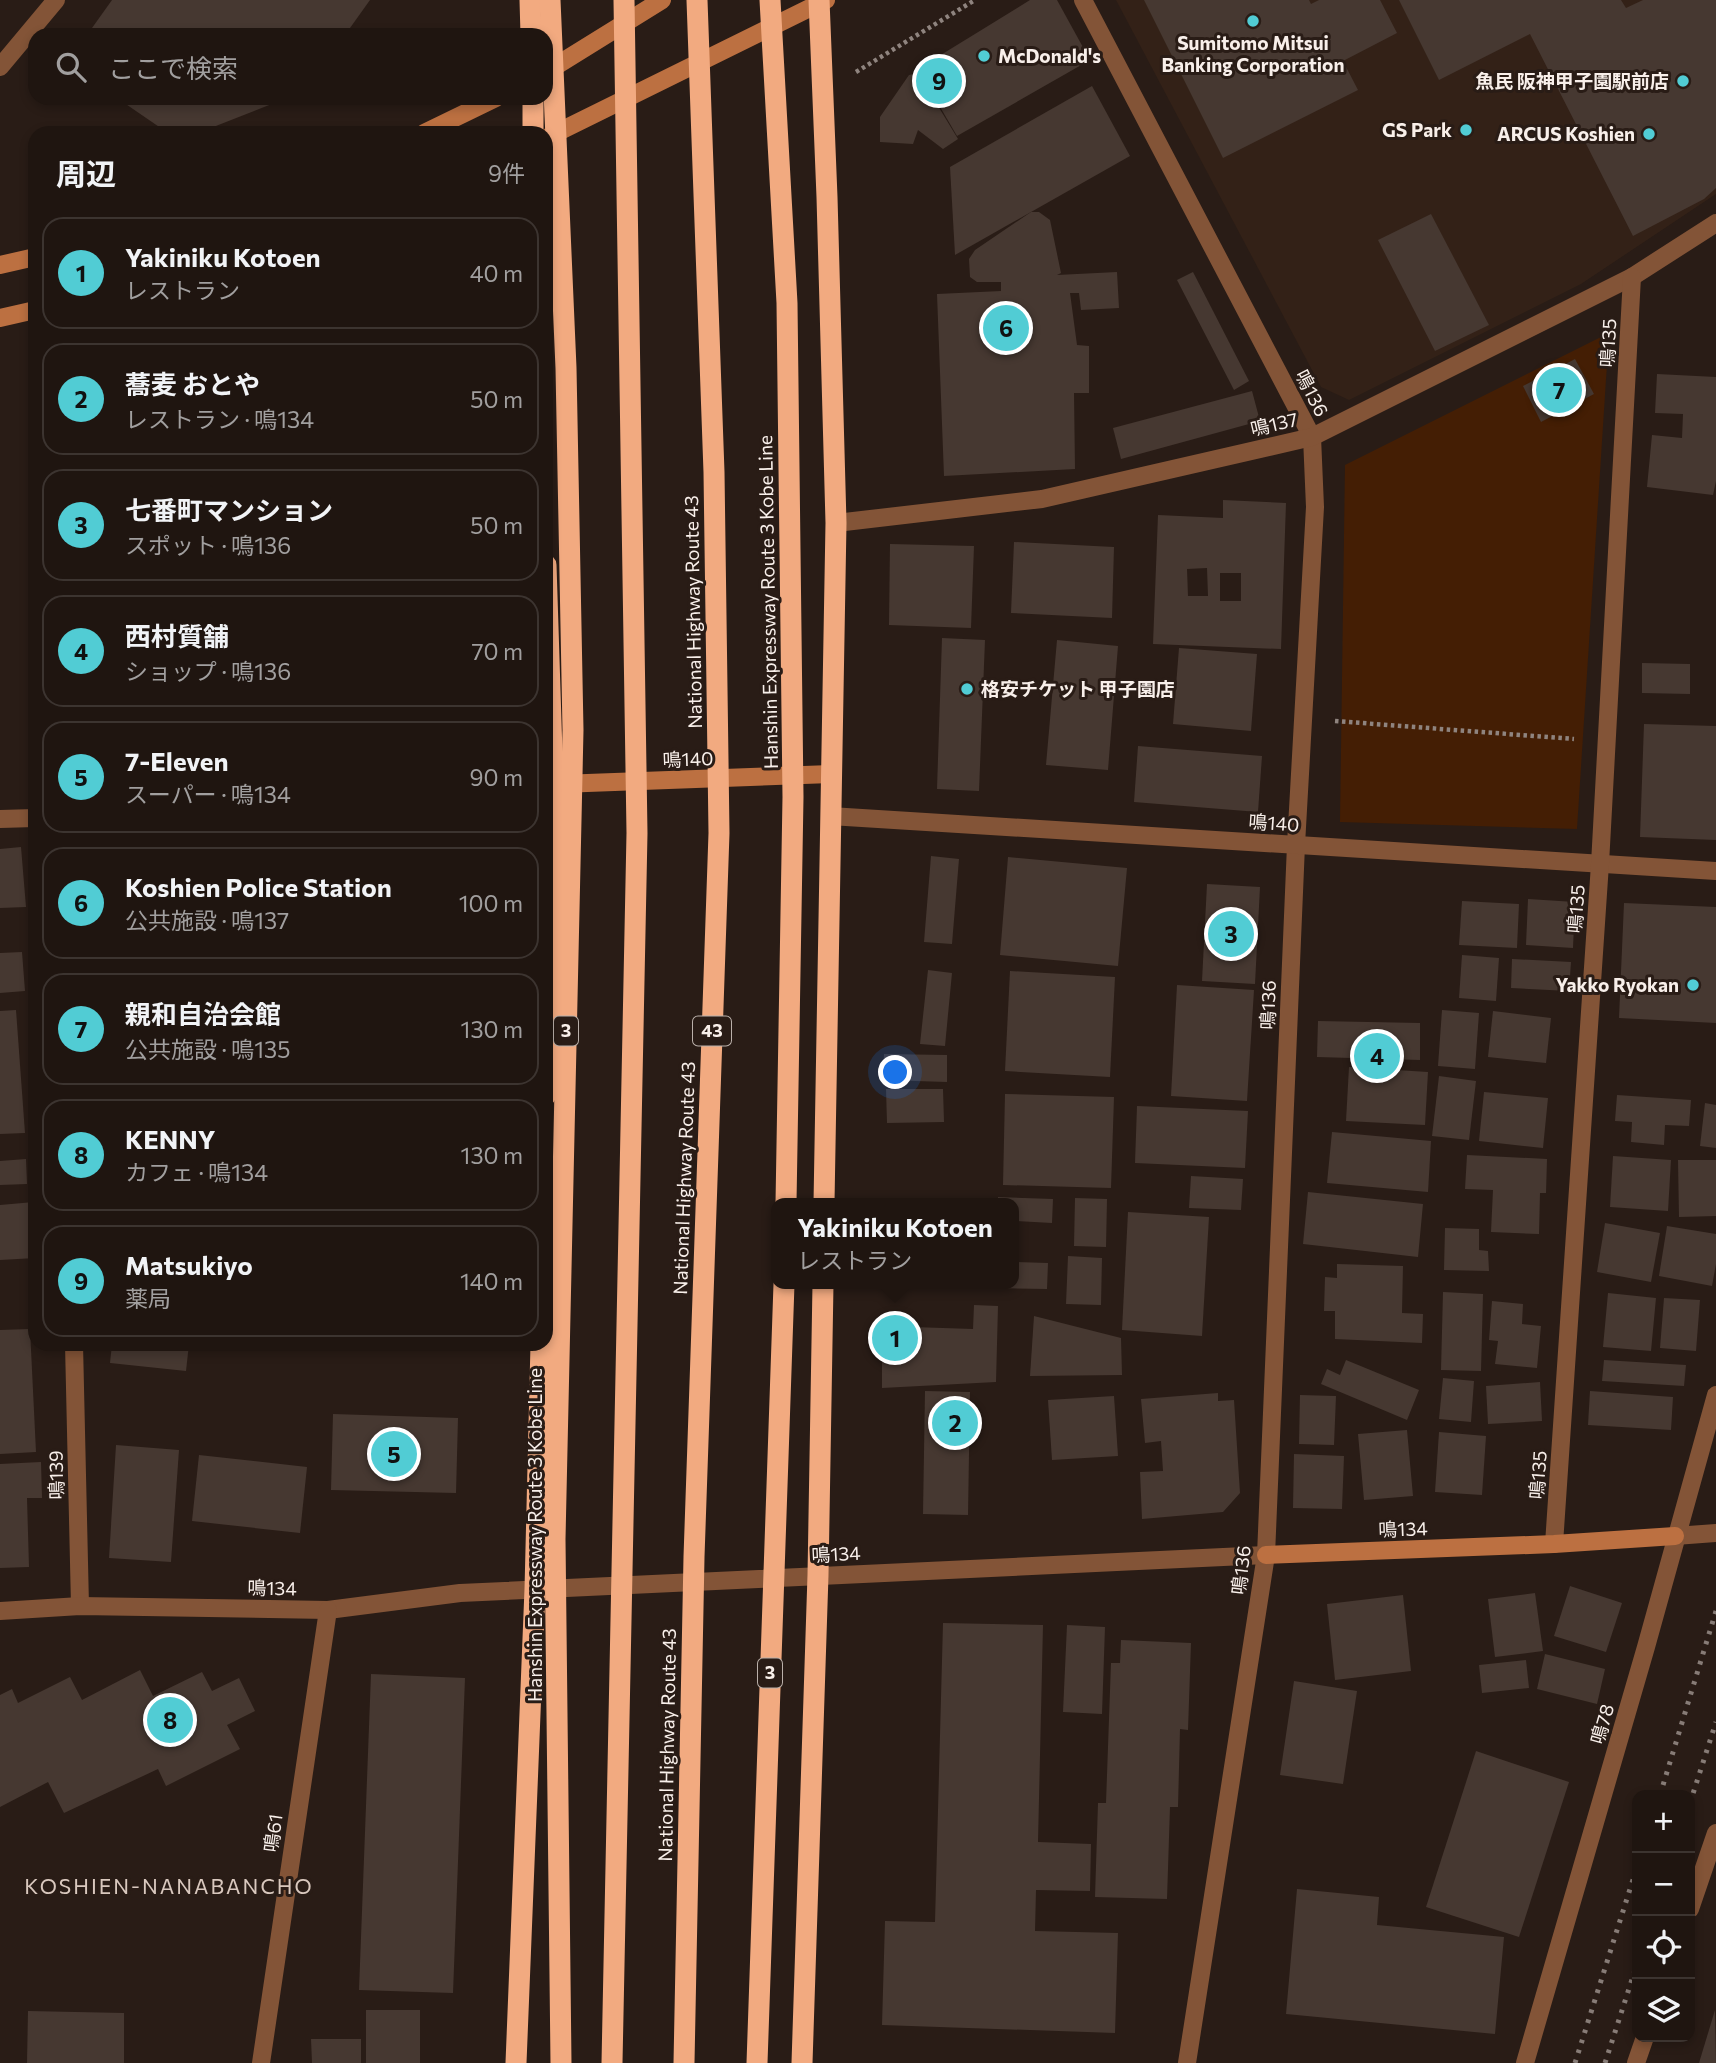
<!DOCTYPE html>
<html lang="ja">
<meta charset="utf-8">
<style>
body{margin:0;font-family:Commissioner,"Noto Sans JP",sans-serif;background:#2c221e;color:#f1f3f6}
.controls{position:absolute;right:21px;bottom:21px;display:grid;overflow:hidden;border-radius:14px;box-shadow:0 4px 10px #0003}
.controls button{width:63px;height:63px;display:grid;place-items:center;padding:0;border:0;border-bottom:2px solid #3c3430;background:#1f1510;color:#f1f3f6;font:35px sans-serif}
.you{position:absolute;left:896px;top:1073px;width:24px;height:24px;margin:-18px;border:5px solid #fff;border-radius:50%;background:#1a73e8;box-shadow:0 0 0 10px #1a73e833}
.badge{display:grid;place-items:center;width:46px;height:46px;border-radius:50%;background:#51ccd4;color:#111;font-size:23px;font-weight:700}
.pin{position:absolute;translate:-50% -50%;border:4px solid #fff;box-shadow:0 2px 7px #0006}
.popup{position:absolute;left:771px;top:1198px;width:248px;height:91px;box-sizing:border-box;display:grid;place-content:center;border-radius:14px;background:#1f1510;filter:drop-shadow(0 2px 5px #0005);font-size:23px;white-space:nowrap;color:#a19f9f}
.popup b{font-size:26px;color:#f1f3f6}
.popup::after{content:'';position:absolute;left:50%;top:100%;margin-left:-14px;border:14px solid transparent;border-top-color:#1f1510}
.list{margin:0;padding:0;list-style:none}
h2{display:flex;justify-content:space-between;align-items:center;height:91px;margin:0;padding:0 28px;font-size:30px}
h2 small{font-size:23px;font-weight:400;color:#a19f9f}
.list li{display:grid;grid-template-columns:46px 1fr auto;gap:21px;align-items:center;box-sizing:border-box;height:112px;margin:0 14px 14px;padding:0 14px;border:2px solid #3c3430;border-radius:21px}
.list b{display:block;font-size:26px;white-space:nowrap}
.list p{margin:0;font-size:23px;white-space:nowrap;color:#a19f9f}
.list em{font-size:23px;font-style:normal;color:#a19f9f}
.icon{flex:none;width:38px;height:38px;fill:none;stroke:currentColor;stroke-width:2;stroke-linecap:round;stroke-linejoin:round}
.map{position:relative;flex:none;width:1716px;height:2063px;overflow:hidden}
.search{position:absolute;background:#1f1510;box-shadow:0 4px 10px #0003;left:28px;top:28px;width:525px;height:77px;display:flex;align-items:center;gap:18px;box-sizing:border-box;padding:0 24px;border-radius:21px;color:#a19f9f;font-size:26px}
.panel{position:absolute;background:#1f1510;box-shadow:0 4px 10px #0003;left:28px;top:126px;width:525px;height:1225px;border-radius:21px}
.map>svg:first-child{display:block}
.built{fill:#332117}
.green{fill:#441e04}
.building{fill:#463831;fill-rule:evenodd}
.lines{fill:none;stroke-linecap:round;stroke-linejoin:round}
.path{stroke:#8f847f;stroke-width:4.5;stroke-dasharray:3.5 3.5;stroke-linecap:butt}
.street{stroke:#835437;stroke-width:18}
.secondary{stroke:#bc7041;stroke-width:18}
.highway{stroke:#f2aa80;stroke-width:21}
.rail{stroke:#877c77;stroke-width:5;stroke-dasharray:3.5 7;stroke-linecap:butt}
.highway-bridge{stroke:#f2aa80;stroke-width:21}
.poi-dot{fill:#51ccd4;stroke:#291c16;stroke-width:2.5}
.labels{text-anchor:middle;stroke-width:6;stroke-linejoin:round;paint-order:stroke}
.shield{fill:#291c16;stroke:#bab0aa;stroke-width:2}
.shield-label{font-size:18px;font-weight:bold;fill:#f8efea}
.poi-label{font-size:19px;font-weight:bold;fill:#f8efea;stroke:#291c16;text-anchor:end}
.street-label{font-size:19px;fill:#f8efea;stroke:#291c16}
.neighbourhood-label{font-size:21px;letter-spacing:2px;fill:#d9c8be;stroke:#291c16}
</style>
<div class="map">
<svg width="1716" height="2063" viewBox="0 0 1716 2063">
<rect width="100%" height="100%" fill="#291c16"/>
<polygon class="built" points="1116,0 1716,0 1716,194 1581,284 1349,400 1321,387"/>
<polygon class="green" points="1609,333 1577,829 1340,822 1345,465"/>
<g class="building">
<polygon points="112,0 370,0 345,35 87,35"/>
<polygon points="1030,0 1057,0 1090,60 957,136 918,69"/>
<polygon points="1144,0 1309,0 1311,4 1319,0 1380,0 1397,33 1343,61 1358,90 1223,158"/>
<polygon points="1399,0 1621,0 1626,8 1643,0 1716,0 1716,188 1704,199 1633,236 1530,34 1439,80"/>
<polygon points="918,73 958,139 943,149 918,130 913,144 880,142 880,117 909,75"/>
<polygon points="1092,86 1130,156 955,255 950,167"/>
<polygon points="117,98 287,98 198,133 168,133"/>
<polygon points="1031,212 1039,212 1050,220 1061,273 1057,275 1117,272 1119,308 1081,310 1079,293 1070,293 1077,345 1089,346 1089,393 1074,393 1075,469 944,476 937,294 1001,291 1001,282 977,282 970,277 969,259 975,250"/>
<polygon points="1431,214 1489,325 1435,351 1378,240"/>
<polygon points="1193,272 1249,381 1234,390 1177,280"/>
<polygon points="1575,359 1594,394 1541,422 1523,386"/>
<polygon points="1657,374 1716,377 1716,481 1713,495 1647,487 1652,435 1682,438 1683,414 1655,413"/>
<polygon points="1252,391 1260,421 1121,459 1113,428"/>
<path d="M1223,500L1286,503L1281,649L1153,644L1158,515L1223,518ZM1207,568L1208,596H1188L1187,569ZM1220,573H1241V601H1220Z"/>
<polygon points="1014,542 1114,547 1112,618 1011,613"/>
<polygon points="890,544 974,546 971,628 889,625"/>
<polygon points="942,638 985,640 979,791 937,789"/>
<polygon points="1057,640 1118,646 1108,770 1046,765"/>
<polygon points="1179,648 1257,654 1251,731 1173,724"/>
<polygon points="1642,663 1690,664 1690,694 1642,693"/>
<polygon points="1644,724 1716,726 1716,840 1640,837"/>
<polygon points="1138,746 1262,756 1258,812 1134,802"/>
<polygon points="21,847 26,907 0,908 0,849"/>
<polygon points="931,856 959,859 952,944 924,942"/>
<polygon points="1008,857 1127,868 1118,966 1000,955"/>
<polygon points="1207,884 1260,887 1255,984 1202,981"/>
<polygon points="1528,899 1575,902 1573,948 1526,945"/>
<polygon points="1462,901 1519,904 1517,948 1459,945"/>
<polygon points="1624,903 1716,907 1716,1023 1619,1018"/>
<polygon points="22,952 25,991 0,993 0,953"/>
<polygon points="1462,955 1499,958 1496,1001 1459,998"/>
<polygon points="1512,959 1571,962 1569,991 1511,988"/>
<polygon points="928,970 952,973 945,1046 920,1044"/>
<polygon points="1010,971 1115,977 1110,1077 1005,1071"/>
<polygon points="1177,985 1254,990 1247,1101 1171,1096"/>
<polygon points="16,1010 25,1133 0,1134 0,1011"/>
<polygon points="1442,1010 1479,1013 1475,1069 1438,1066"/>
<polygon points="1493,1011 1551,1018 1546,1063 1488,1057"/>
<polygon points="1318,1021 1420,1023 1420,1060 1317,1057"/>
<polygon points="884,1054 947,1055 947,1082 883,1080"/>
<polygon points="1349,1067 1428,1072 1425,1125 1346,1121"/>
<polygon points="1439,1076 1476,1081 1469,1140 1432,1136"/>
<polygon points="886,1089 943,1089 944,1122 887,1123"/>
<polygon points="1484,1092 1548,1098 1543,1148 1479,1141"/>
<polygon points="1005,1094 1114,1097 1111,1188 1003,1185"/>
<polygon points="1617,1095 1691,1100 1689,1126 1665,1125 1664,1145 1631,1142 1632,1122 1615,1121"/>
<polygon points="1705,1103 1716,1105 1716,1148 1700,1146"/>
<polygon points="1137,1106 1248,1111 1245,1168 1135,1163"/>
<polygon points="1332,1132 1431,1141 1428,1192 1327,1183"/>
<polygon points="1467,1155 1547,1159 1546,1193 1540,1193 1539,1234 1491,1232 1493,1190 1465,1189"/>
<polygon points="1613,1156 1671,1160 1668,1211 1610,1207"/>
<polygon points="26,1159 27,1184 0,1185 0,1161"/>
<polygon points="1678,1160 1716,1160 1716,1216 1679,1217"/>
<polygon points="1191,1176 1243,1179 1241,1210 1189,1208"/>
<polygon points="1308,1192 1423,1204 1418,1257 1303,1244"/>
<polygon points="998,1197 1053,1199 1052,1223 1014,1221 1014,1203 998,1203"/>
<polygon points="1075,1198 1107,1199 1106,1247 1074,1246"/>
<polygon points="34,1202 35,1258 0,1260 0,1205"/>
<polygon points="1128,1212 1209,1217 1202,1336 1122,1330"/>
<polygon points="1605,1223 1660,1233 1651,1282 1597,1272"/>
<polygon points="1667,1226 1716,1234 1716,1264 1712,1286 1659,1276"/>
<polygon points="1445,1228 1479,1229 1479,1250 1488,1251 1489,1271 1444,1270"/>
<polygon points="1068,1256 1102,1258 1101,1305 1066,1304"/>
<polygon points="1014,1262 1048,1263 1047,1289 996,1288 996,1284 1014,1284"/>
<polygon points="1337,1264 1403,1266 1402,1313 1423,1314 1422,1343 1335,1339 1335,1311 1324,1311 1325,1277 1337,1278"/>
<polygon points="1443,1292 1483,1294 1481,1371 1441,1370"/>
<polygon points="1608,1293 1656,1298 1651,1351 1603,1347"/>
<polygon points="1664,1298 1700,1300 1696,1351 1660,1348"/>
<polygon points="1492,1301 1523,1304 1522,1324 1541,1326 1537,1368 1495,1364 1498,1341 1489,1340"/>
<polygon points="974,1305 998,1306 996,1382 882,1388 882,1326 973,1329"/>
<polygon points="1034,1316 1121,1338 1122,1375 1030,1376"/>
<polygon points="30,1329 36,1452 0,1454 0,1330"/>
<polygon points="112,1344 189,1344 186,1371 110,1363"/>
<polygon points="1346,1360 1419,1390 1407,1420 1321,1384 1327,1369 1340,1375"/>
<polygon points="1604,1360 1686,1365 1684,1386 1602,1381"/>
<polygon points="1443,1378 1474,1381 1471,1422 1439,1419"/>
<polygon points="1540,1382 1542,1421 1488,1424 1486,1386"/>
<polygon points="925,1391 970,1392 968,1515 923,1514"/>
<polygon points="1590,1391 1673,1397 1671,1430 1588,1425"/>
<polygon points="1218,1393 1218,1401 1234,1400 1240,1493 1223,1512 1142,1519 1140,1472 1163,1471 1161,1441 1145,1443 1141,1399"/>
<polygon points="1300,1395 1336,1396 1334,1445 1299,1444"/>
<polygon points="1114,1396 1118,1456 1052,1460 1048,1400"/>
<polygon points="333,1414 458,1418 456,1493 331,1490"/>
<polygon points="1407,1430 1413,1496 1364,1500 1358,1434"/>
<polygon points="1439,1432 1486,1436 1482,1495 1435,1492"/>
<polygon points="116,1445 179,1450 171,1562 109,1558"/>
<polygon points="1294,1454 1344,1456 1342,1509 1293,1508"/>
<polygon points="199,1455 307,1467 300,1533 192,1521"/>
<polygon points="41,1462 42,1498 27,1498 29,1567 0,1568 0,1464"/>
<polygon points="1570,1586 1622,1603 1606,1652 1554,1636"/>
<polygon points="1535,1593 1543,1651 1495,1657 1488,1599"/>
<polygon points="1403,1595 1411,1671 1335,1680 1327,1604"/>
<polygon points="943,1623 1043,1625 1038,1842 1091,1844 1090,1891 1036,1890 1035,1931 1118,1933 1115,2033 882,2025 885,1921 935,1922"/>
<polygon points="1067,1625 1105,1627 1102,1714 1063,1712"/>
<polygon points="1121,1640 1191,1643 1188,1730 1180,1729 1178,1807 1170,1807 1167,1899 1095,1897 1098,1803 1106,1803 1111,1663 1120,1663"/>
<polygon points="1545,1654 1605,1669 1597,1704 1537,1689"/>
<polygon points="1526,1660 1529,1688 1482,1693 1479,1665"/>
<polygon points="140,1670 153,1696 202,1672 212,1691 239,1678 255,1711 227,1725 240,1749 166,1786 158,1769 64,1813 48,1782 0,1807 0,1695 12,1689 18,1703 70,1677 82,1700"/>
<polygon points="371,1674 465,1678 453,1993 359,1990"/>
<polygon points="1294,1681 1357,1691 1343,1784 1280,1775"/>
<polygon points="1476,1751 1569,1782 1519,1937 1426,1907"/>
<polygon points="1297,1889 1379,1897 1377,1925 1504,1937 1495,2034 1286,2014"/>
<rect x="366" y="2010" width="54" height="53"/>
<polygon points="1715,2010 1716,2063 1699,2063"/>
<polygon points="28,2011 124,2013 124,2063 27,2063"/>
<polygon points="311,2039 361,2039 361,2063 312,2063"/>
</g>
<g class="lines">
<g class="path">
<polyline points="856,72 975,0"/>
<polyline points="1335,721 1574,739"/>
</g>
<g class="street">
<polyline points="1083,0 1312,437 1315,507 1296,845 1266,1555 1187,2063"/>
<polyline points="0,67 56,0"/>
<polyline points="836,523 1042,499 1312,437 1632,277 1716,223"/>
<polyline points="830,816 1716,871"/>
<polyline points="0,819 35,818"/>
<polyline points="74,1344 80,1606"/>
<polyline points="1675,1536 1716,1533"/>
<polyline points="1554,1544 1600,864 1632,277"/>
<polyline points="0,1611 80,1606 328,1610 460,1593 1266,1555"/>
<polyline points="1690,1909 1716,1833"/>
<polyline points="261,2063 328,1610"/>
<polyline points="1525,2063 1646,1647 1716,1395"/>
<polyline points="1636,2063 1645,2037"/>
</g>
<g class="secondary">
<polyline points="546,72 662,0"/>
<polyline points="424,133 496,98"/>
<polyline points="546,138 826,0"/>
<polyline points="0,265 35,257"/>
<polyline points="0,318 35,310"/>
<polyline points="560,784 831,774"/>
<polyline points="1266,1555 1554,1544 1675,1536"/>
</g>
<g class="highway">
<polyline points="530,0 531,35"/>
<polyline points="819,0 827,197 836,523 824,1203"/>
<polyline points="533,133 533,98"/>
<polyline points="546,565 553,784 546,1095"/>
<polyline points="516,2063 535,1589 541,1344"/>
<polyline points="802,2063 818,1575 823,1284"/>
</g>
<g class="rail">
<polyline points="1660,1795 1716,1611"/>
<polyline points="1690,1803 1716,1722"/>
<polyline points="1575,2063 1637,1867"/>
<polyline points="1605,2063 1637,1964"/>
</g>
<g class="highway-bridge">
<polyline points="550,0 566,368 573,730 555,1539 561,2063"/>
<polyline points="770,0 787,303 793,797 786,1203"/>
<polyline points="612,2063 637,833 624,0"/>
<polyline points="684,2063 694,1557 719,833 714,472 697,0"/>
<polyline points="757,2063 784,1284"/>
</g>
</g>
<g class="poi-dot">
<circle cx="1253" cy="21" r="7"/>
<circle cx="984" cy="56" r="7"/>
<circle cx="1683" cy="81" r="7"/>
<circle cx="1466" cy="130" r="7"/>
<circle cx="1649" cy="134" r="7"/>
<circle cx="967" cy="689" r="7"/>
<circle cx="1693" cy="985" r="7"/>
</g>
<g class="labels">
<g class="shield">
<rect x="554" y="1016.5" width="24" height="29" rx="5"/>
<rect x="693" y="1016.5" width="38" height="29" rx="5"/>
<rect x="758" y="1658.5" width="24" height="29" rx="5"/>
</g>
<g class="shield-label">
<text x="566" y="1037">3</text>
<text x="712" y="1037">43</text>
<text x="770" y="1679">3</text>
</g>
<g class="poi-label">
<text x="1253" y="50" text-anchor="middle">Sumitomo Mitsui<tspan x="1253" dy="22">Banking Corporation</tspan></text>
<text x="998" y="63" text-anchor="start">McDonald's</text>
<text x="1669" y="88">魚民 阪神甲子園駅前店</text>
<text x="1452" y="137">GS Park</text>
<text x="1635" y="141">ARCUS Koshien</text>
<text x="981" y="696" text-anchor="start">格安チケット 甲子園店</text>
<text x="1679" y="992">Yakko Ryokan</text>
</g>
<g class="street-label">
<text transform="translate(1608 343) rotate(-87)" y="7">鳴135</text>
<text transform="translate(1312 393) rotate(63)" y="7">鳴136</text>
<text transform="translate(1274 424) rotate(-13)" y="7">鳴137</text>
<text transform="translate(768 602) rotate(-91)" y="7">Hanshin Expressway Route 3 Kobe Line</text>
<text transform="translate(693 612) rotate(-91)" y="7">National Highway Route 43</text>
<text transform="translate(688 759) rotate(-2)" y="7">鳴140</text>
<text transform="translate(1274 823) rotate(4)" y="7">鳴140</text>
<text transform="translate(1576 909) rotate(-86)" y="7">鳴135</text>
<text transform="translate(1268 1005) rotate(-88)" y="7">鳴136</text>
<text transform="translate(684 1178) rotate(-88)" y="7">National Highway Route 43</text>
<text transform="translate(56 1475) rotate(-91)" y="7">鳴139</text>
<text transform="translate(1538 1475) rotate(-86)" y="7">鳴135</text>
<text transform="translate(1403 1529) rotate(-2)" y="7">鳴134</text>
<text transform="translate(535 1535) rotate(-90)" y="7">Hanshin Expressway Route 3 Kobe Line</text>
<text transform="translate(836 1554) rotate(-3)" y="7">鳴134</text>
<text transform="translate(1241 1570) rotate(-83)" y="7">鳴136</text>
<text transform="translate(272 1588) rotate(1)" y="7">鳴134</text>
<text transform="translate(1602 1724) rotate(-74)" y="7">鳴78</text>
<text transform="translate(667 1745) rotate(-89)" y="7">National Highway Route 43</text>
<text transform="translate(273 1833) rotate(-82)" y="7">鳴61</text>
</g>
<g class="neighbourhood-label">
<text x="169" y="1894">KOSHIEN-NANABANCHO</text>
</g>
</g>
</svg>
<div class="controls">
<button>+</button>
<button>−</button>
<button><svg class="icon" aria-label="locate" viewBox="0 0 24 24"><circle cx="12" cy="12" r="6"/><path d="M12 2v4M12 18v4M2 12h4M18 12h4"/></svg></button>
<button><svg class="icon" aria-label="layers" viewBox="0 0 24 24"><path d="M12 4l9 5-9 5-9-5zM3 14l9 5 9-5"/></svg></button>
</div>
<div class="you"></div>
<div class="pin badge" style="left:895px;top:1338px">1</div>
<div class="popup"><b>Yakiniku Kotoen</b>レストラン</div>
<div class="pin badge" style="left:955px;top:1423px">2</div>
<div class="pin badge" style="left:1231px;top:934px">3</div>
<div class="pin badge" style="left:1377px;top:1056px">4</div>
<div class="pin badge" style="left:394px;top:1454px">5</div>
<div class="pin badge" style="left:1006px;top:328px">6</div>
<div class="pin badge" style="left:1559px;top:390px">7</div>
<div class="pin badge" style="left:170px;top:1720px">8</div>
<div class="pin badge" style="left:939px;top:81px">9</div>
<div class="search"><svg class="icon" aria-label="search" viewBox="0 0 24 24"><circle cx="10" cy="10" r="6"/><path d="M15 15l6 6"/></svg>ここで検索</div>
<section class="panel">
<h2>周辺<small>9件</small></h2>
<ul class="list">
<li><span class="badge">1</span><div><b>Yakiniku Kotoen</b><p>レストラン</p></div><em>40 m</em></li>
<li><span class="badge">2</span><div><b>蕎麦 おとや</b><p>レストラン · 鳴134</p></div><em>50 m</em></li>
<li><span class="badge">3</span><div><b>七番町マンション</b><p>スポット · 鳴136</p></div><em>50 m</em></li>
<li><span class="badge">4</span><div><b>西村質舗</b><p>ショップ · 鳴136</p></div><em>70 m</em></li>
<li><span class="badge">5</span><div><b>7-Eleven</b><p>スーパー · 鳴134</p></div><em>90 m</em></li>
<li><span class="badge">6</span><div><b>Koshien Police Station</b><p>公共施設 · 鳴137</p></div><em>100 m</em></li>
<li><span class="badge">7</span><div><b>親和自治会館</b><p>公共施設 · 鳴135</p></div><em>130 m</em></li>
<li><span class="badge">8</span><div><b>KENNY</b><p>カフェ · 鳴134</p></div><em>130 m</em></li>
<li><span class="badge">9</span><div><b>Matsukiyo</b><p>薬局</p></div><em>140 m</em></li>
</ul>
</section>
</div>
